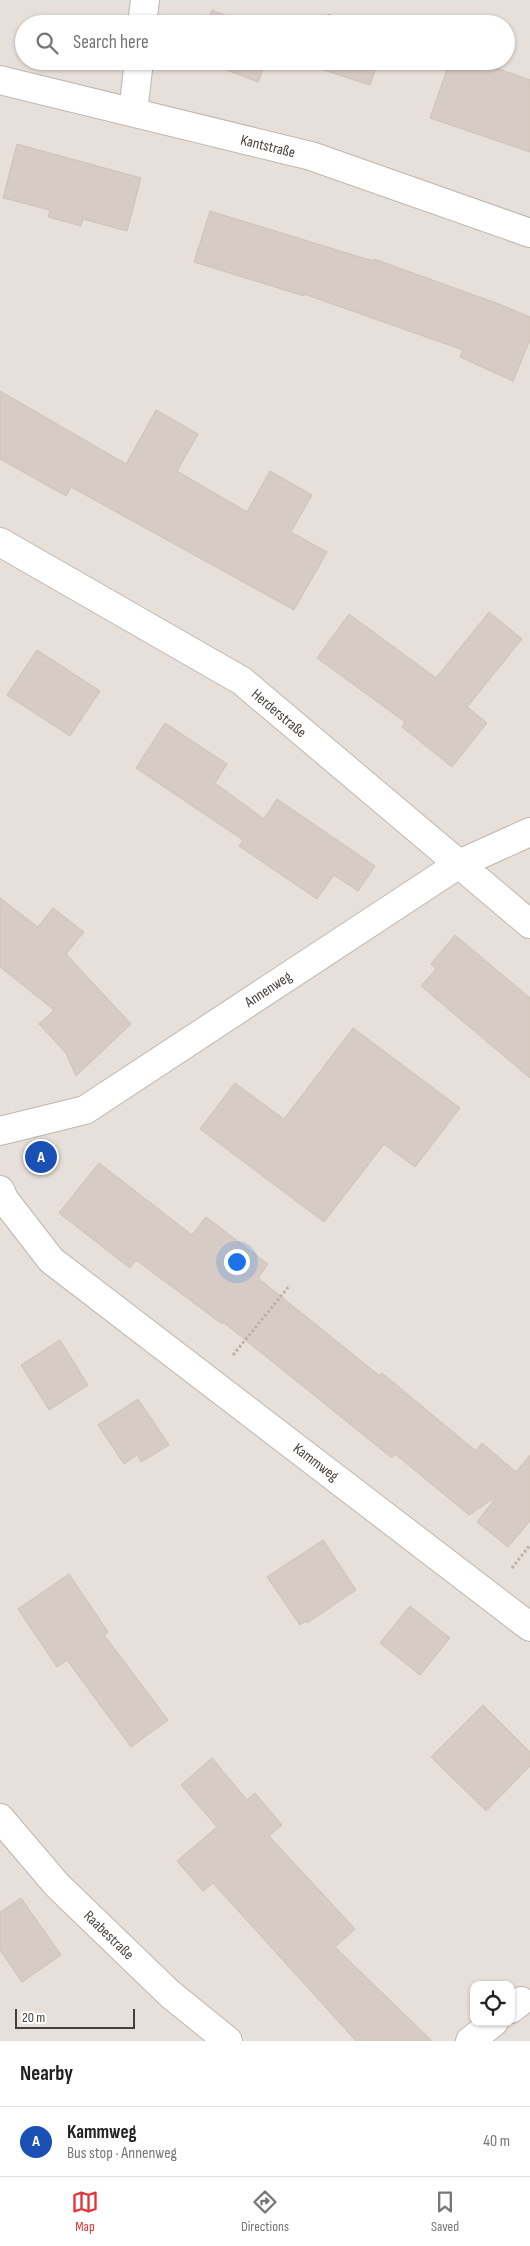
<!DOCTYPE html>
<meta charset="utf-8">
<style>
body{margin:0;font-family:"Sofia Sans Condensed",sans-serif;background:#f2f2f2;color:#222}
.controls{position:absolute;right:15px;bottom:15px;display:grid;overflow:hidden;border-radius:10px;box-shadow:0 1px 4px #0004}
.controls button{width:45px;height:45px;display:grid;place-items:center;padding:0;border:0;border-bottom:1px solid #e0e0e0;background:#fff;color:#222;font:25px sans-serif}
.scale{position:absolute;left:15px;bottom:12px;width:120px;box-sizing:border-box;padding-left:5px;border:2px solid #473f3a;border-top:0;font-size:14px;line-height:18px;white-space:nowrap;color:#473f3a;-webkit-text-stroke:4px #fff;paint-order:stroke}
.you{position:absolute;left:236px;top:1261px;width:18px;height:18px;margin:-12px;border:4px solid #fff;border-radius:50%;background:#1a73e8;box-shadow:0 0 0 8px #1a73e833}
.badge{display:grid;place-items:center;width:32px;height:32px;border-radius:50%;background:#e43238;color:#fff;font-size:16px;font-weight:700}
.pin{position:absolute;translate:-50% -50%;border:2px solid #fff;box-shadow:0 1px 5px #0006}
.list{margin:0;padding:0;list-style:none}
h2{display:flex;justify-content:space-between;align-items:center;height:65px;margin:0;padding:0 20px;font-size:21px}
h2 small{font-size:16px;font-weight:400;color:#767676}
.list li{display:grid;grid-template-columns:32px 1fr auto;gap:15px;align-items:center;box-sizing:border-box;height:70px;padding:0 20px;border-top:1px solid #e0e0e0}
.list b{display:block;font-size:19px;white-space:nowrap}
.list p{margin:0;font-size:16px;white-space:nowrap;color:#767676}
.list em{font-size:16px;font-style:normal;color:#767676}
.icon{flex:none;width:28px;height:28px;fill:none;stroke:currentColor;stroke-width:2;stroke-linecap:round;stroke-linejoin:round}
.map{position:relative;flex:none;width:530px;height:2041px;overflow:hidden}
.search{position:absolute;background:#fff;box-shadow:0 1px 4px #0004;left:15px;right:15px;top:15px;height:55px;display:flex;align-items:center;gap:12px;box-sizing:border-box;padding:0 18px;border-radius:28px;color:#767676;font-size:19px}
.sheet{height:135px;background:#fff}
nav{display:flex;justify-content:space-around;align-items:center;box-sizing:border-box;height:70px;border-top:1px solid #e0e0e0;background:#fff;font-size:14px;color:#767676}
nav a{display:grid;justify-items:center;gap:2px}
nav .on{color:#e43238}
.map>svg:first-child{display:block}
.residential{fill:#e7e0da;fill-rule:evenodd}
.building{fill:#d7ccc5;stroke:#cec0b5}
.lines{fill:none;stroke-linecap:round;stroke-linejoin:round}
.minor-casing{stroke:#bfb6ae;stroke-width:30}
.path{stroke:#bfafa1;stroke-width:3;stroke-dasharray:2.5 2.5;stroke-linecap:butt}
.minor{stroke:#fff;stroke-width:28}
.labels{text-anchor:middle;stroke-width:5;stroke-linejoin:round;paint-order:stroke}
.street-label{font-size:15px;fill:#473f3a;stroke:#fff}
</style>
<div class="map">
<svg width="530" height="2041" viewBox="0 0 530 2041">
<rect width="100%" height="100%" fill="#f4f0eb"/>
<path class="residential" d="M0,0H530V2041H0ZM24,24H506V61H24ZM474,1985H511V2022H474Z"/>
<g class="building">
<polygon points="212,10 234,19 248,24 207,24"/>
<polygon points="328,14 356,24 325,24"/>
<polygon points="203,61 266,61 258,82"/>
<polygon points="313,61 378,61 370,85 311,66"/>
<polygon points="450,61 476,61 530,80 530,152 430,118"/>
<polygon points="17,144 141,178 127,231 83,219 81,226 48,217 50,210 3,198"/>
<polygon points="210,211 373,261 374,259 499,304 530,317 530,340 513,381 460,357 463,350 304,294 304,296 194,262"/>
<polygon points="0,391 126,464 156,410 198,434 177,471 247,512 270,471 312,495 291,532 327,552 294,610 71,487 66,496 0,459"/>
<polygon points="489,612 522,639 467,707 487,723 452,767 402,727 405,722 317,658 349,614 436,678"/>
<polygon points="37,650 100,691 70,736 7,695"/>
<polygon points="165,723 227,764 215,783 264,819 277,799 375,866 358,891 334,875 317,899 239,846 243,840 136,768"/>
<polygon points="0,898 38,927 53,908 84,932 66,954 131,1024 76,1076 66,1053 39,1024 54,1010 0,967"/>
<polygon points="455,935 530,998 530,1078 421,986 436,969 431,964"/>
<polygon points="353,1028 460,1108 415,1167 384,1144 324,1222 200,1129 235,1083 284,1119"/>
<polygon points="99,1163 192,1235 206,1217 268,1264 258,1278 380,1376 382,1373 476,1451 482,1443 516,1472 530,1455 530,1521 508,1547 477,1522 497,1496 469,1515 395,1454 392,1458 223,1322 222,1324 136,1260 130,1268 59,1213"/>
<polygon points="60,1340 88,1385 49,1410 21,1365"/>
<polygon points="138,1399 169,1445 141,1462 137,1455 124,1464 98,1425"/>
<polygon points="323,1540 356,1590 307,1623 306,1621 300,1625 267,1577"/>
<polygon points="69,1574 108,1632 104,1635 168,1720 131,1747 67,1660 57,1667 18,1609"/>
<polygon points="410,1606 450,1638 420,1675 380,1643"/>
<polygon points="483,1705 530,1752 530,1766 486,1811 431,1757"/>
<polygon points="212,1758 247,1800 255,1793 282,1825 269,1836 355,1929 335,1947 432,2041 356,2041 213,1883 203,1891 177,1861 217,1827 181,1785"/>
<polygon points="21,1898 61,1955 22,1982 0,1950 0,1912"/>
</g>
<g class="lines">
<defs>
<g id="minor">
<polyline points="142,24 145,0"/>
<polyline points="0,80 311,156 530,233"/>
<polyline points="133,112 139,61"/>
<polyline points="0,542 242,681 530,924"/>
<polyline points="0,1131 85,1110 459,864 530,832"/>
<polyline points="0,1190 4,1199 51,1260 530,1627"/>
<polyline points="0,1818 57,1885 170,1994 228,2041"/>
<polyline points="511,2009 521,2001"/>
<polyline points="470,2041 494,2022"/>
</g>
</defs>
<use href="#minor" class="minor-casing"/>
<g class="path">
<polyline points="233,1355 290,1285"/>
<polyline points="512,1568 530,1545"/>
</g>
<use href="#minor" class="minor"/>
</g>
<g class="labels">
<g class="street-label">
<text transform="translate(268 146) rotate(14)" y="5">Kantstraße</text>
<text transform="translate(279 713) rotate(40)" y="5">Herderstraße</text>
<text transform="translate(268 989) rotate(-33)" y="5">Annenweg</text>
<text transform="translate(316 1462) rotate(37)" y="5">Kammweg</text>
<text transform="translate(109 1935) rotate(44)" y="5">Raabestraße</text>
</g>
</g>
</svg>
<div class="controls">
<button><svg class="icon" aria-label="locate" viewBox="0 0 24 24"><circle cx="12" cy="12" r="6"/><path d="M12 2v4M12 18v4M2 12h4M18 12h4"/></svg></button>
</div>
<div class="scale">20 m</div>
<div class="you"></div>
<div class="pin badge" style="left:41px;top:1157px;background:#1a4fb4">A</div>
<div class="search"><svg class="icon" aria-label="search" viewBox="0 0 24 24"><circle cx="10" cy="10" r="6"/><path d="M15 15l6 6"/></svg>Search here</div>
</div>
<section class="sheet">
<h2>Nearby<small></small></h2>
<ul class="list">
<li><span class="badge" style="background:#1a4fb4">A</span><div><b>Kammweg</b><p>Bus stop · Annenweg</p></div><em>40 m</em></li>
</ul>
</section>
<nav>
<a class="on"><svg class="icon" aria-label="map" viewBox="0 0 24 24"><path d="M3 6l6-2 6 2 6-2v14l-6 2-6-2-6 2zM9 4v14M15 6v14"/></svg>Map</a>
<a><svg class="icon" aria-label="directions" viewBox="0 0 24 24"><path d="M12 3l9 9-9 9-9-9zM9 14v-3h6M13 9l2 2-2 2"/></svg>Directions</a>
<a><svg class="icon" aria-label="saved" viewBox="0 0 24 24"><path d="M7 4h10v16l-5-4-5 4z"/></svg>Saved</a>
</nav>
